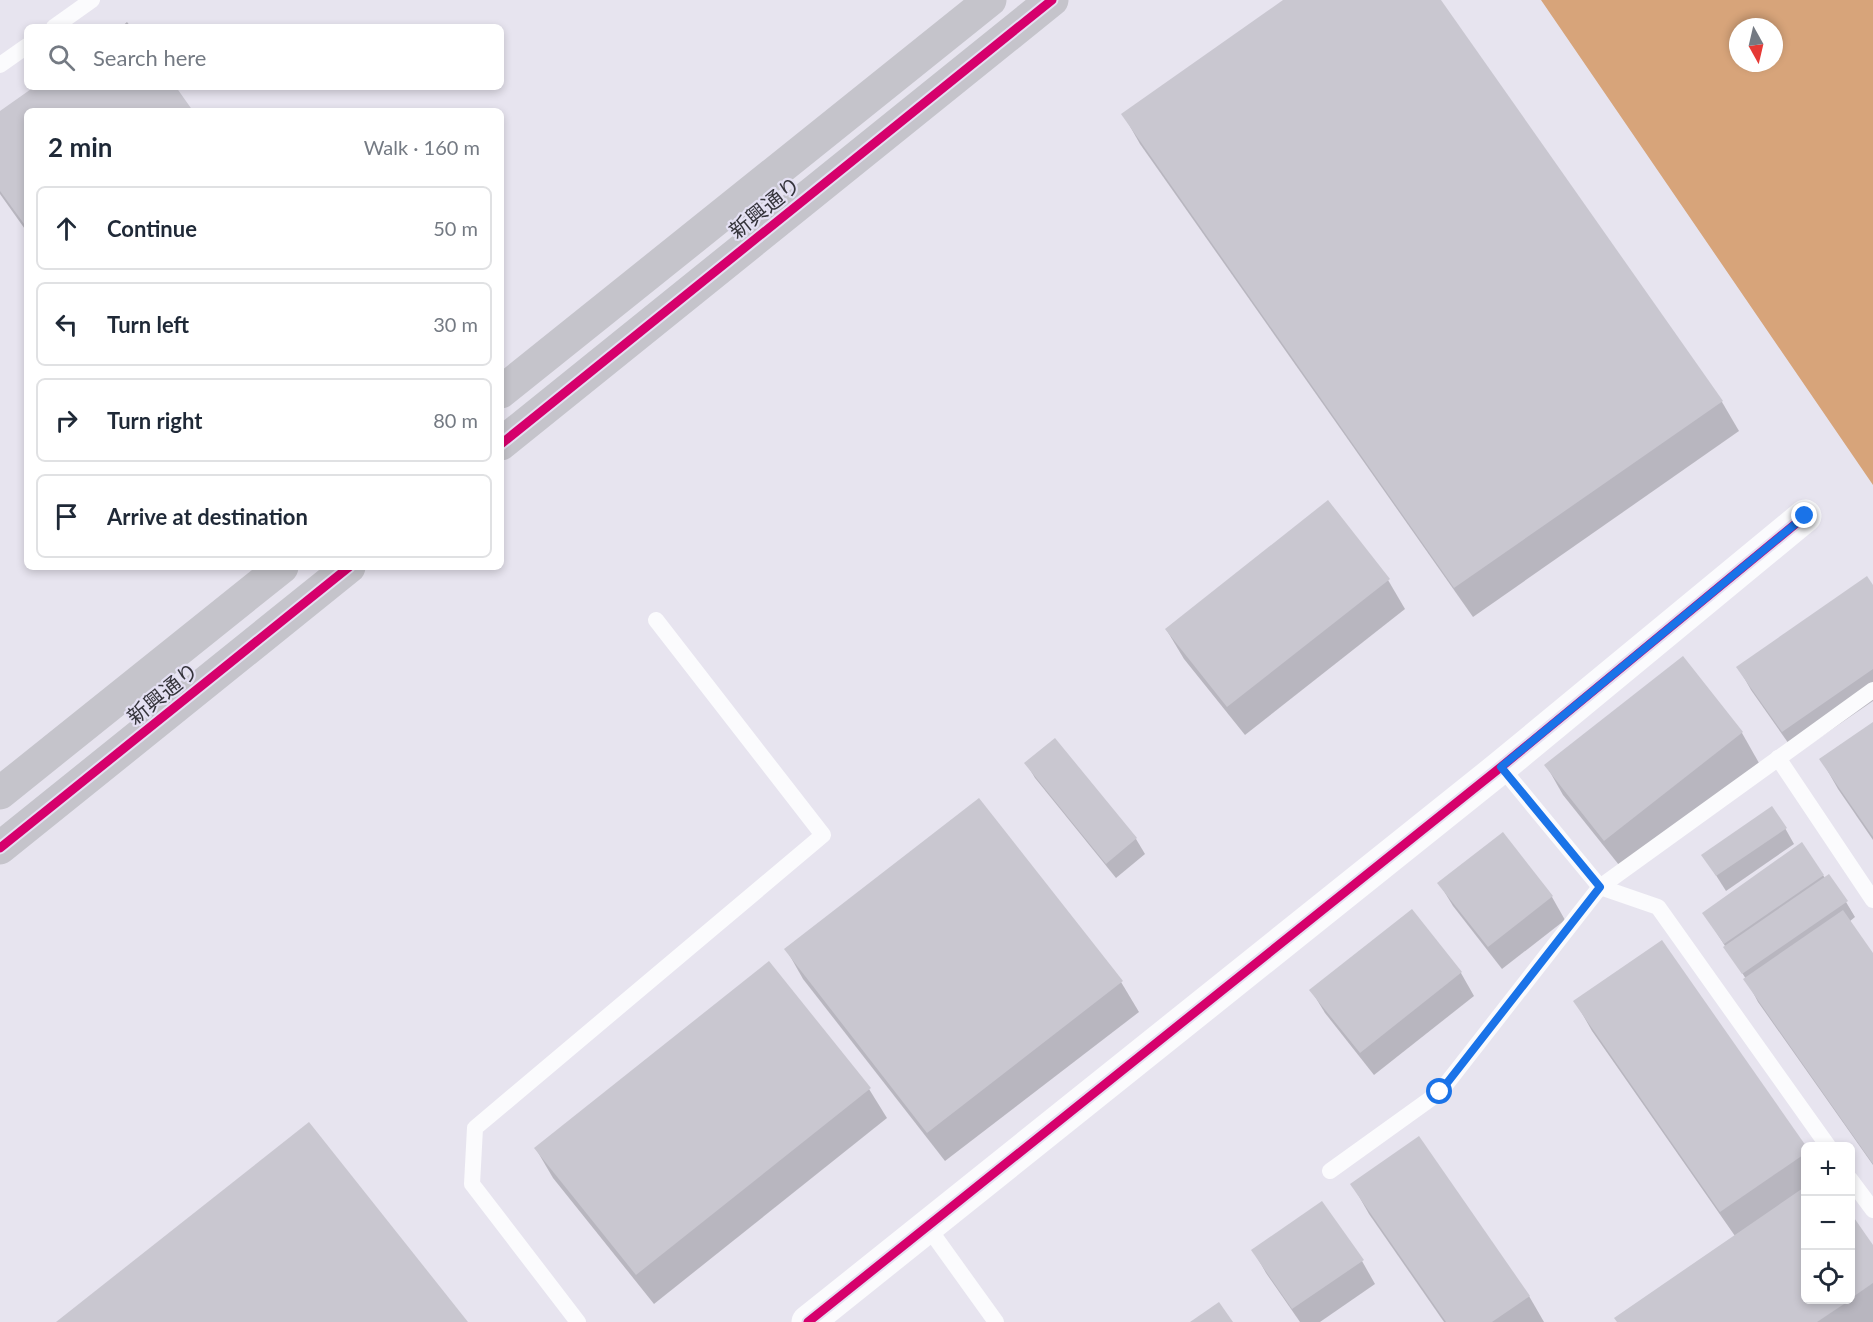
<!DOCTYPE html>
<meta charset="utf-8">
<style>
body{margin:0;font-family:Lato,"Noto Sans JP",sans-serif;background:#f2f2f3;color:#1f2937}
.controls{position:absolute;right:18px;bottom:18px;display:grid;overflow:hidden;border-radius:9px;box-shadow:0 3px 9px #0003}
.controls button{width:54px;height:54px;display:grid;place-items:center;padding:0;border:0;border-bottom:2px solid #e0e1e3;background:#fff;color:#1f2937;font:30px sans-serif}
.compass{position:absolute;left:1729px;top:18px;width:54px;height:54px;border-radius:50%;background:#fff;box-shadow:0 3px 9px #0003;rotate:172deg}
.stop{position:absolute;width:18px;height:18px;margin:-14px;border:4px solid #1a73e8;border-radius:50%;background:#fff}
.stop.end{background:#1a73e8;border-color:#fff;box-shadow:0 2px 6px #0008}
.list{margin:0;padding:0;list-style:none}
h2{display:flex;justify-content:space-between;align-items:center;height:78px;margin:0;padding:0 24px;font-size:26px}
h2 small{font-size:20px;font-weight:400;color:#747a83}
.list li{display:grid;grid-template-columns:39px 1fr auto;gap:18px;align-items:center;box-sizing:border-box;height:84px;margin:0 12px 12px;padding:0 12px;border:2px solid #e0e1e3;border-radius:9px}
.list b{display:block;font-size:22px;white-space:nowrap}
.list em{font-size:20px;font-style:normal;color:#747a83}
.icon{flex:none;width:33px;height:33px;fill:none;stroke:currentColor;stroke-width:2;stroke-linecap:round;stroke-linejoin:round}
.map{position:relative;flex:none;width:1873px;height:1322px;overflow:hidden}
.search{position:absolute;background:#fff;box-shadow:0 3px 9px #0003;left:24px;top:24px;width:480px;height:66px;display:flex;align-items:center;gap:15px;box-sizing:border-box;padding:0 21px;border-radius:9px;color:#747a83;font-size:22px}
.panel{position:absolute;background:#fff;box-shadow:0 3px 9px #0003;left:24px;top:108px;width:480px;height:462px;border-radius:9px}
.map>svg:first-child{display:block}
.water{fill:#d7a47a;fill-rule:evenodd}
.shadow{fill:#0003}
.building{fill:#c9c7d0}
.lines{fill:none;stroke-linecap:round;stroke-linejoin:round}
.lane{stroke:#fbfbfd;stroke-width:16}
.street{stroke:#fbfbfd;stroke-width:33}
.secondary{stroke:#c5c4cb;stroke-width:33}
.cycleway-casing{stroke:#e4e0f3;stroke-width:13}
.cycleway{stroke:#d6006c;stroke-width:9}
.route{stroke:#1a73e8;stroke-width:8}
.labels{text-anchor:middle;stroke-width:4.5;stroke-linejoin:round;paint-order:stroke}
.street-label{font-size:21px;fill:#35343b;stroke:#e4e0f3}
</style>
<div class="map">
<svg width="1873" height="1322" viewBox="0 0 1873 1322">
<rect width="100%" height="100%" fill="#e7e4ef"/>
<path class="water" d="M1541,0H1873V485ZM1738,27H1774V63H1738Z"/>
<g class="shadow">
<polygon points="1286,0 1439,0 1722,402 1739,431 1473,617 1140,144 1123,114"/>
<polygon points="127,22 131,27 121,27"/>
<polygon points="36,87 174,87 191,111 27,111 27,232 0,194 0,113"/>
<polygon points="1388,580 1405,609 1245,735 1184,659 1166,629"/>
<polygon points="1873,588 1873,701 1796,754 1751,690 1738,667"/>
<polygon points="1682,658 1742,733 1759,763 1623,870 1563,795 1546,765"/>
<polygon points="1873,723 1873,840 1838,789 1821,759"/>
<polygon points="1055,740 1136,839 1145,854 1116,878 1035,778 1026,763"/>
<polygon points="1785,828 1794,844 1726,891 1703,855"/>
<polygon points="1503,834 1552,897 1565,920 1502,969 1453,906 1439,883"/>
<polygon points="1801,844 1825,878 1828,876 1846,902 1855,917 1849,922 1873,956 1873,1165 1758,1002 1746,979 1704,913"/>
<polygon points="1412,911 1461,973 1474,996 1374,1075 1325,1013 1311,990"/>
<polygon points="786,949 1121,982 1139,1012 945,1161 803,979"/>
<polygon points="1575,1001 1806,1149 1806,1300 1850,1300 1850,1215 1873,1247 1873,1322 1618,1322 1735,1236 1592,1031"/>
<polygon points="869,1089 887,1118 654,1304 553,1178 536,1149"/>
<polygon points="1352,1184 1529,1296 1544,1322 1444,1322 1369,1214"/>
<polygon points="1322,1203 1362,1261 1375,1284 1320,1322 1300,1322 1266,1273 1253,1250"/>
</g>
<g class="building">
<polygon points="1283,0 1441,0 1723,401 1454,588 1121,114"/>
<polygon points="34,87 176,87 193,111 27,111 27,228 0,191 0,111"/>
<polygon points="1328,500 1390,579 1227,707 1165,629"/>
<polygon points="1867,576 1873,585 1873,669 1782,732 1736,667"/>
<polygon points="1683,656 1743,732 1604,841 1544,765"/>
<polygon points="1873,722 1873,837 1819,759"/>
<polygon points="1055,738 1137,838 1106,864 1024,763"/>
<polygon points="979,798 1123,981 927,1133 784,949"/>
<polygon points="1772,806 1787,828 1716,876 1701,855"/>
<polygon points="1503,832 1553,896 1488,947 1437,883"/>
<polygon points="1802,842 1824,875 1724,944 1702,913"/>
<polygon points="1829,874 1848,901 1742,974 1723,947"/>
<polygon points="1412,909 1462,972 1360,1053 1309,990"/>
<polygon points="1843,910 1873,953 1873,1164 1743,979"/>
<polygon points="1662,940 1806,1146 1806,1153 1720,1212 1573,1001"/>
<polygon points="769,961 871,1088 636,1275 534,1148"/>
<polygon points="309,1122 468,1322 56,1322"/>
<polygon points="1419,1136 1530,1296 1492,1322 1446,1322 1350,1184"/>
<polygon points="1806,1186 1806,1300 1850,1300 1817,1322 1617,1322 1614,1318"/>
<polygon points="1322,1201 1364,1260 1292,1309 1251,1250"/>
<polygon points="1850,1212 1873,1245 1873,1283 1850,1299"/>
<polygon points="1219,1302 1233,1322 1190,1322"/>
</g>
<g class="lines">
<g class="lane">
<polyline points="54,27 92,0"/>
<polyline points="0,65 27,46"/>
<polyline points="1778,758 1873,900"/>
<polyline points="1501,767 1600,887 1658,907 1828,1146"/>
<polyline points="1330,1171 1440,1092 1600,887 1873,690"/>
<polyline points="1850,1179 1873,1210"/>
<polyline points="927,1226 996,1322"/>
<polyline points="578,1322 472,1184 475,1128 823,835 656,620"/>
</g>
<polyline class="street" points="808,1322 1501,767 1805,516"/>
<g class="secondary">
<polyline points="501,392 990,0"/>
<polyline points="501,444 1052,0"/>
<polyline points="0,793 282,567"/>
<polyline points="0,848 349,567"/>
</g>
<defs>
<g id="cycleway">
<polyline points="501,444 1052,0"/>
<polyline points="0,848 349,567"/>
<polyline points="808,1322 1501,767 1805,516"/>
</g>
</defs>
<use href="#cycleway" class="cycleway-casing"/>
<use href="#cycleway" class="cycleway"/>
</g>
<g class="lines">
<polyline class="route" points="1440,1092 1600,887 1501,767 1805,516"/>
</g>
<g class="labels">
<g class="street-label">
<text transform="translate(765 208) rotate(-39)" y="7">新興通り</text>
<text transform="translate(163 694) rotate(-39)" y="7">新興通り</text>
</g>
</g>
</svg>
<div class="controls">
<button>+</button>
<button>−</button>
<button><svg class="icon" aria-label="locate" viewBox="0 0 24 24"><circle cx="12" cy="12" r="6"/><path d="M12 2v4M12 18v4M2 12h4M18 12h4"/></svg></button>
</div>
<svg class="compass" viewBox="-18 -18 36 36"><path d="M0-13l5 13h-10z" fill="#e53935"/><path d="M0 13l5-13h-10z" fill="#747a83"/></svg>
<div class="stop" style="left:1440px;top:1092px"></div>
<div class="stop end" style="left:1805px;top:516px"></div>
<div class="search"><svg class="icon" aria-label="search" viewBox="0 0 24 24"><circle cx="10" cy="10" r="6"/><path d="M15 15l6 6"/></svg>Search here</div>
<section class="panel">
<h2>2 min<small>Walk · 160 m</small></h2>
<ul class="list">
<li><svg class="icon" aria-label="ahead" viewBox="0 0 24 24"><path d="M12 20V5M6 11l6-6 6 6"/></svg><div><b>Continue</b></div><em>50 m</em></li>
<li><svg class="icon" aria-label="left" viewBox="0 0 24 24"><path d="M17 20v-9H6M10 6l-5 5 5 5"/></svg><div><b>Turn left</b></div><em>30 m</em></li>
<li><svg class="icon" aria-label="right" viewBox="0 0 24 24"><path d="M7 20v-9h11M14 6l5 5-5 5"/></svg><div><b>Turn right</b></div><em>80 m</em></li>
<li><svg class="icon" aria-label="arrive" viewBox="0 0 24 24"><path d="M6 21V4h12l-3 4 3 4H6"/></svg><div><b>Arrive at destination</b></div></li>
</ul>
</section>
</div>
